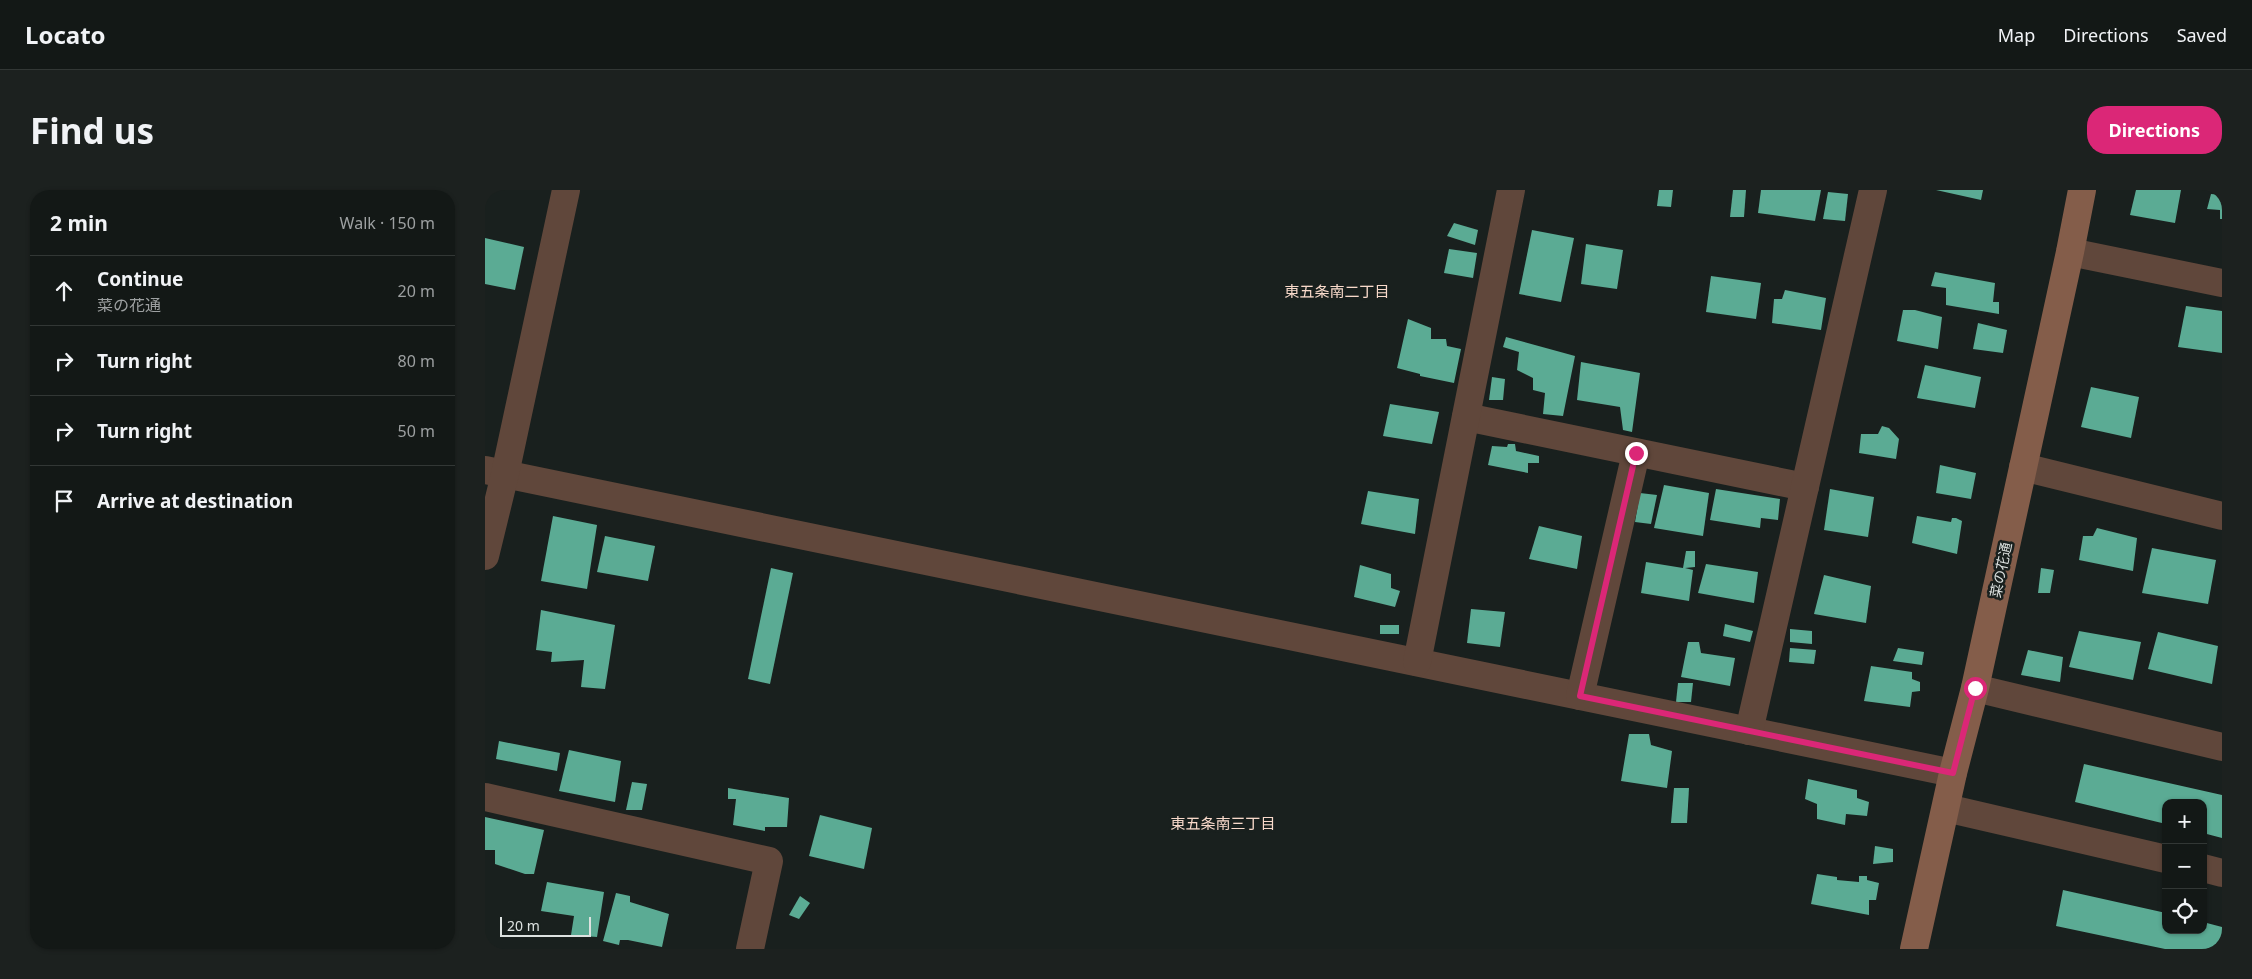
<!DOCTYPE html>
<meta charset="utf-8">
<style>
body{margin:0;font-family:"Noto Sans","Noto Sans JP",sans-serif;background:#1c211f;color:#f1f3f6}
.controls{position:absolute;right:15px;bottom:15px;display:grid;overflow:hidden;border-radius:10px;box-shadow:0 1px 4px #0004}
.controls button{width:45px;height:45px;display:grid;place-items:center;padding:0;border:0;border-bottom:1px solid #323735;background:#131816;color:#f1f3f6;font:25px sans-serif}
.scale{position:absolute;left:15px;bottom:12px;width:91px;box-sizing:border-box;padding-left:5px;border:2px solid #dde2e0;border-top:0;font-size:14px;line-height:18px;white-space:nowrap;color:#dde2e0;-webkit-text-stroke:4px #19201e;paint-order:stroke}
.stop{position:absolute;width:15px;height:15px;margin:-11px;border:4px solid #db2777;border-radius:50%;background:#fff}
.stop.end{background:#db2777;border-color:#fff;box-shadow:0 1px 5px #0008}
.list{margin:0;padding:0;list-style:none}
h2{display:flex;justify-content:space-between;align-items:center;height:65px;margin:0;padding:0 20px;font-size:21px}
h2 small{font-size:16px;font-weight:400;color:#9da0a1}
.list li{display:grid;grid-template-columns:32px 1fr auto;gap:15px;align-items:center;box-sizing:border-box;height:70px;padding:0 20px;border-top:1px solid #323735}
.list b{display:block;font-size:19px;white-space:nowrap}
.list p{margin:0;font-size:16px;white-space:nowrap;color:#9da0a1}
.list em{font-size:16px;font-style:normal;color:#9da0a1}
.icon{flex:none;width:28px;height:28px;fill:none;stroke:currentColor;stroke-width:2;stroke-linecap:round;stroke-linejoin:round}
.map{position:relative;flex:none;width:1737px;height:759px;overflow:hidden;border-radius:20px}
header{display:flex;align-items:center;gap:30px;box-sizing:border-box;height:70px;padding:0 25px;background:#131816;border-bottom:1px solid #323735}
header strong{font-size:24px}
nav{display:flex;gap:28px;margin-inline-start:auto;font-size:18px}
.intro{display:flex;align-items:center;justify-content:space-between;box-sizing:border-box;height:120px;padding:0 30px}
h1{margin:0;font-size:35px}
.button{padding:12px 22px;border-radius:20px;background:#db2777;color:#fff;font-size:18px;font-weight:700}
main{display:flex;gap:30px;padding:0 30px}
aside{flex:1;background:#131816;border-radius:20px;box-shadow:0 1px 4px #0004}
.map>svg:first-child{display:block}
.building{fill:#5bab94}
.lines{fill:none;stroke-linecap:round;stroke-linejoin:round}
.street{stroke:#60473b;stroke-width:28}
.secondary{stroke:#845d4a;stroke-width:28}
.route{stroke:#db2777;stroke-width:6}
.labels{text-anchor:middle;stroke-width:5;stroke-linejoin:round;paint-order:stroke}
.street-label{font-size:14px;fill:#dde2e0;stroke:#19201e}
.neighbourhood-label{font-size:15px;fill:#f8d9ca;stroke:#19201e}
</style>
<header>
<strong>Locato</strong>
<nav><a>Map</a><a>Directions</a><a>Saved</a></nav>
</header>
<div class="intro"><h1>Find us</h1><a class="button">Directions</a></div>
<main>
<aside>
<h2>2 min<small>Walk · 150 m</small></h2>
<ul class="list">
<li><svg class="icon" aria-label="ahead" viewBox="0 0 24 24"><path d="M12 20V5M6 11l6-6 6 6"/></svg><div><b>Continue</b><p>菜の花通</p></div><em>20 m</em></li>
<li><svg class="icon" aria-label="right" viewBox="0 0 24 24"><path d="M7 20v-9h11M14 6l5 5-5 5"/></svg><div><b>Turn right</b></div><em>80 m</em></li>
<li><svg class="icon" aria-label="right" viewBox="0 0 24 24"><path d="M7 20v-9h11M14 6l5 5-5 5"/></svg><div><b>Turn right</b></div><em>50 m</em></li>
<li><svg class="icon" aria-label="arrive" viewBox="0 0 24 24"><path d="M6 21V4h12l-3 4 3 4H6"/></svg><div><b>Arrive at destination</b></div></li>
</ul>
</aside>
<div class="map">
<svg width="1737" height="759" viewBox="0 0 1737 759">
<rect width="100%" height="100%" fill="#19201e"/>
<g class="building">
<polygon points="1174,0 1188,0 1186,17 1172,16"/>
<polygon points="1248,0 1261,0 1259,27 1245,27"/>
<polygon points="1276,0 1336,0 1330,31 1273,23"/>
<polygon points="1451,0 1498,0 1496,10"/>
<polygon points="1651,0 1696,0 1690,33 1645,25"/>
<polygon points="1343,2 1363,4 1360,31 1338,29"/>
<polygon points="1726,4 1737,5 1737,29 1735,29 1735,20 1722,19"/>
<polygon points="969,33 993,40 990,55 962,46"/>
<polygon points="1047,40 1089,48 1076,112 1034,104"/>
<polygon points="0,48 39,57 30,100 0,94"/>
<polygon points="1101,54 1138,60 1132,99 1096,94"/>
<polygon points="964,59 992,63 988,88 959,83"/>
<polygon points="1450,82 1510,93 1508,112 1514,112 1514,124 1461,115 1461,98 1446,96"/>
<polygon points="1226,86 1276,93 1271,129 1221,122"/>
<polygon points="1300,100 1341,108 1336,140 1287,133 1289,109 1297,109"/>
<polygon points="1701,116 1737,121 1737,163 1693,157"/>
<polygon points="1418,120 1430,120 1457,127 1453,159 1412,151"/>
<polygon points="923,129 946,138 946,149 961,149 962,156 976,159 969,193 935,186 935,184 912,178"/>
<polygon points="1493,133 1522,140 1518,163 1488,159"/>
<polygon points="1021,147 1090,166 1078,226 1058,224 1060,203 1048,200 1048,188 1032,180 1034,162 1018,157"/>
<polygon points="1096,172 1155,183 1147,242 1138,240 1135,217 1092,210"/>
<polygon points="1440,175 1496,187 1490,218 1432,208"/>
<polygon points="1007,187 1020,189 1018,210 1004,210"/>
<polygon points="1606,197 1654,207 1646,248 1596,237"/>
<polygon points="905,214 954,222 947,254 898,246"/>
<polygon points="1397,236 1404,238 1414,249 1411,269 1374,263 1376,244 1393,244"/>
<polygon points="1023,254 1030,254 1031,261 1054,266 1054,273 1043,273 1043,283 1003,275 1007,256 1022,257"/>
<polygon points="1455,275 1491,283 1486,309 1451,303"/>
<polygon points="1179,295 1224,303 1218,346 1169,338"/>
<polygon points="1231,299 1295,309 1293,330 1276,328 1275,338 1225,330"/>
<polygon points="1345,299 1389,307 1383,347 1339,340"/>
<polygon points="883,301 934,309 930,344 876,334"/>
<polygon points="1155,303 1172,305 1166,334 1150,332"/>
<polygon points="68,326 112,335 102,399 56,391"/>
<polygon points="1432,326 1466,332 1467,328 1471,328 1477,331 1472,364 1427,353"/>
<polygon points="1054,336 1097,346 1092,379 1044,369"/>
<polygon points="1612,338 1652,348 1648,381 1594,370 1598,346 1608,346"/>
<polygon points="120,346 170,356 163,391 112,382"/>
<polygon points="1667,358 1731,370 1723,414 1657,403"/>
<polygon points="1201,361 1210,361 1210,377 1200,378 1208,380 1204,411 1156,403 1161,372 1198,378"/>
<polygon points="1221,374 1273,382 1269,413 1213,403"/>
<polygon points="875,375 906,384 906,398 915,401 910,417 869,407"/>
<polygon points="286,378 308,383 285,494 263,489"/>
<polygon points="1556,378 1569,380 1565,403 1553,403"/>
<polygon points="1339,385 1386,396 1381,433 1329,424"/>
<polygon points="986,419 1020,422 1015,457 982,453"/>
<polygon points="56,420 130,435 120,499 96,497 99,470 66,472 67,462 51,460"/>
<polygon points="1240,434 1268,441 1265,452 1238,446"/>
<rect x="895" y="435" width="19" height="9"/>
<polygon points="1305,439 1327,441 1327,454 1305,452"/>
<polygon points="1594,441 1656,452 1648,490 1584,477"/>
<polygon points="1673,442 1733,456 1727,494 1663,479"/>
<polygon points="1203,452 1214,452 1216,463 1250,468 1245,496 1196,487"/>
<polygon points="1305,458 1331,460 1329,474 1304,472"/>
<polygon points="1413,458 1439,462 1437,475 1408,471"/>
<polygon points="1543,460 1578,467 1575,492 1536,485"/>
<polygon points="1386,476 1427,482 1427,489 1435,492 1435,501 1427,502 1425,517 1379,511"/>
<polygon points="1193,493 1208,493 1206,512 1191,512"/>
<polygon points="1144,544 1164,544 1166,555 1187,561 1182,598 1136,591"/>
<polygon points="14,551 75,563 72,581 11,569"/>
<polygon points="84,560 136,571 130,612 74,601"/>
<polygon points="1599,574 1737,605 1737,648 1718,643 1718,613 1681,613 1681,634 1590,612"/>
<polygon points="1323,589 1372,600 1372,608 1384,612 1382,626 1361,624 1360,635 1332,629 1332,614 1320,609"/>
<polygon points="147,592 162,594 157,620 141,620"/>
<polygon points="243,598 304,608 302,637 280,637 280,641 248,635 251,609 243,609"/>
<polygon points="1189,598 1204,598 1202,633 1186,633"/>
<polygon points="335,625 387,638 379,679 324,666"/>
<polygon points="0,627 59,640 49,684 40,684 10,674 10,660 0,660"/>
<polygon points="1390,656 1408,659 1408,672 1388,674"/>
<polygon points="1332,684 1352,687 1352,690 1374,692 1374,686 1382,686 1382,690 1394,693 1391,710 1384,710 1384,725 1326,714"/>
<polygon points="62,692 119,702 112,747 86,745 89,726 56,721"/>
<polygon points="1578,700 1681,723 1681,740 1718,740 1718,732 1737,737 1737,759 1680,759 1571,736"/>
<polygon points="131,703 145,706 145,712 184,724 177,757 143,750 135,750 134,755 118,751"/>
<polygon points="315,706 325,713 314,729 304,725"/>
</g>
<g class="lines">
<g class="street">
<polyline points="1585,62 1737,93"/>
<polyline points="981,227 1320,297"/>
<polyline points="1538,277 1737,326"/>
<polyline points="0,280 1468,583"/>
<polyline points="0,366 20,284 81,0"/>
<polyline points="932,472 1026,0"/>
<polyline points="1490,498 1737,557"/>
<polyline points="1095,506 1151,263"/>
<polyline points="1264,541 1388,0"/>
<polyline points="0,607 284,671 265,759"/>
<polyline points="1461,618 1681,669"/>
<polyline points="1718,678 1737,683"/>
</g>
<polyline class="secondary" points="1429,759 1468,583 1490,498 1585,62 1597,0"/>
</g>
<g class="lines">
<polyline class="route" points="1151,263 1095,506 1468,583 1490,498"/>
</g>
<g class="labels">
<g class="street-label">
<text transform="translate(1516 380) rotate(-78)" y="5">菜の花通</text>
</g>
<g class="neighbourhood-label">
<text x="852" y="107">東五条南二丁目</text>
<text x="738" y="639">東五条南三丁目</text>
</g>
</g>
</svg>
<div class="controls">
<button>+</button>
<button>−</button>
<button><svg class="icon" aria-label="locate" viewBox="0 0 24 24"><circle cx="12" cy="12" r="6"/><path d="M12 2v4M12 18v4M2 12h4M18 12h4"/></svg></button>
</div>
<div class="scale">20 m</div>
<div class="stop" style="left:1490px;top:498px"></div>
<div class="stop end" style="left:1151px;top:263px"></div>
</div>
</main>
